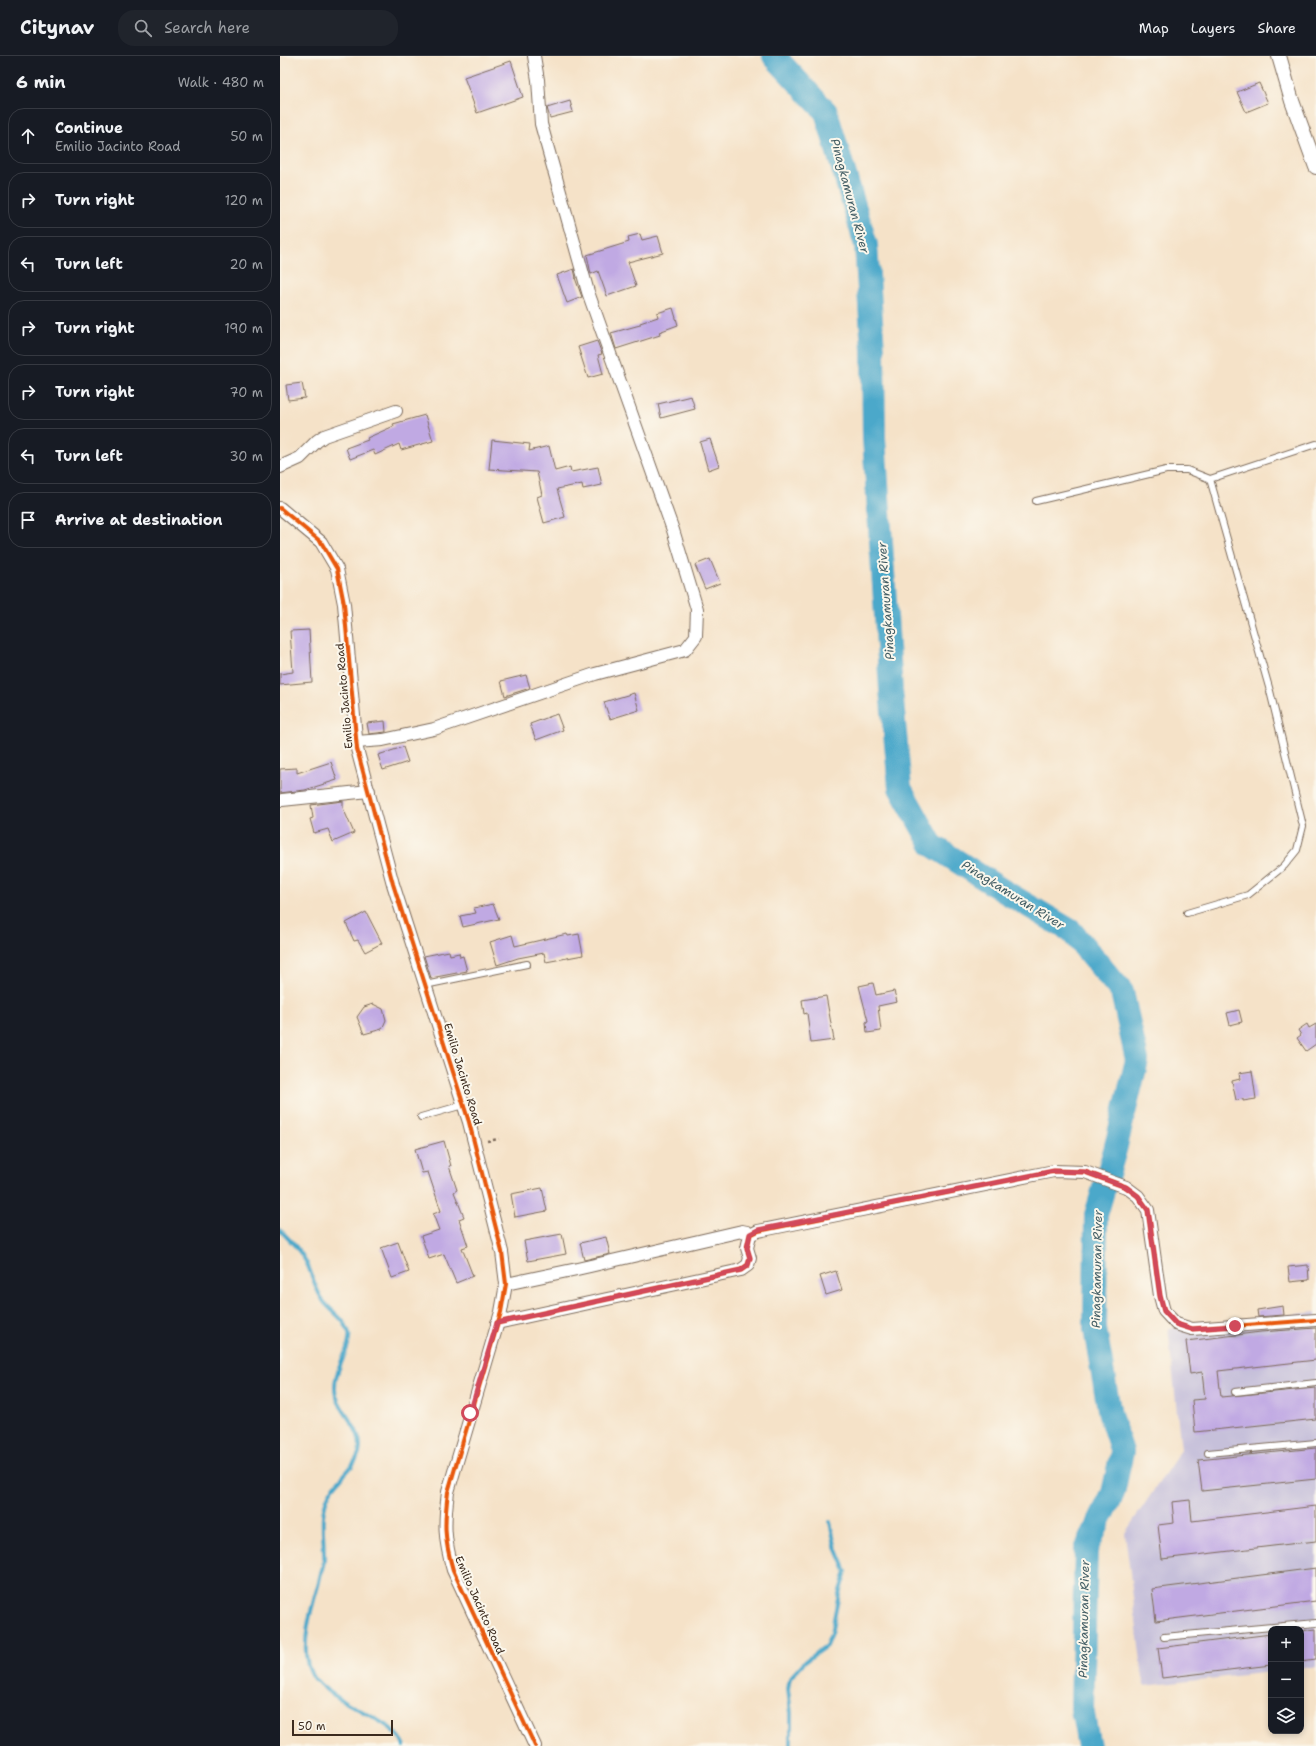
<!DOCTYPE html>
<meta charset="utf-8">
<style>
body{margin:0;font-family:"Shantell Sans",sans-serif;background:#20242c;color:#f1f3f6}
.controls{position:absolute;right:12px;bottom:12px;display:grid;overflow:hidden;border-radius:8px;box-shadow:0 2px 6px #0003}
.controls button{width:36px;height:36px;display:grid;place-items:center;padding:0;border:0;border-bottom:1px solid #363941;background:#171b24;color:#f1f3f6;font:20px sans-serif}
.scale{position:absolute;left:12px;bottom:10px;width:101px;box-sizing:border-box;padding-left:4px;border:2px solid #3b2a1e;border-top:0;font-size:11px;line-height:14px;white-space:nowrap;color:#3b2a1e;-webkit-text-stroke:3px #fbf7ec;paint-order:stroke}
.stop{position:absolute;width:12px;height:12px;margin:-9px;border:3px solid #d1495b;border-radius:50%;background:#fff}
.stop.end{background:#d1495b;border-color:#fff;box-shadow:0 1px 4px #0008}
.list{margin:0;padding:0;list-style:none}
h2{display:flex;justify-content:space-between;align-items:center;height:52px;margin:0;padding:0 16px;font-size:17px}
h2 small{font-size:13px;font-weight:400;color:#9ea1a6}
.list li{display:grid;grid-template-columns:26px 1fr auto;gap:12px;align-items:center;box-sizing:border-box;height:56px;margin:0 8px 8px;padding:0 8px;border:1px solid #363941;border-radius:16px}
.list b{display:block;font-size:15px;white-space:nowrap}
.list p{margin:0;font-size:13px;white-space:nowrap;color:#9ea1a6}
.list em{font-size:13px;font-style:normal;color:#9ea1a6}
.icon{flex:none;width:22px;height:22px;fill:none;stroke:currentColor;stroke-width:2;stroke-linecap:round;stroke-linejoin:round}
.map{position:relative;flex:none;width:1036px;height:1690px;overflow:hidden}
header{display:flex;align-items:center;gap:24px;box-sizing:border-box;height:56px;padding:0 20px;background:#171b24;border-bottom:1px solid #363941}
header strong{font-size:19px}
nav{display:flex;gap:22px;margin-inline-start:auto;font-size:14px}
.search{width:280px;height:36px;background:#20242c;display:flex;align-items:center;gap:10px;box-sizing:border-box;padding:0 14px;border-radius:16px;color:#9ea1a6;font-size:15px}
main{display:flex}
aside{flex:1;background:#171b24}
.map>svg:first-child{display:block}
.industrial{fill:#c6c0da}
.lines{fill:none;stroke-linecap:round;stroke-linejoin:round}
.stream{stroke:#4ba8ca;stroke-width:4}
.river{stroke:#4ba8ca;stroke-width:24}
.building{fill:#c0a9e3}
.service-casing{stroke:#7c6a5a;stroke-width:8}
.minor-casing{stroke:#7c6a5a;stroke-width:14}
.tertiary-casing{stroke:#7c6a5a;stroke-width:16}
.path{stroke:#7c6a5a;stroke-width:2.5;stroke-dasharray:3 3;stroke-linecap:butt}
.service{stroke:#fff;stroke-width:6}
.minor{stroke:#fff;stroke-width:12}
.tertiary{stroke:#fff;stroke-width:14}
.cycleway-casing{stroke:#fbf7ec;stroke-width:6}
.cycleway{stroke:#e8590c;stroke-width:4}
.route{stroke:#d1495b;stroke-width:5}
.labels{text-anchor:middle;stroke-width:4;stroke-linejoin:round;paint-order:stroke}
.street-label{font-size:11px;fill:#3b2a1e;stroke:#fbf7ec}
.water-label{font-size:12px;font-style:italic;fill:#415c63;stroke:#fbf7ec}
</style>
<header>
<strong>Citynav</strong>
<div class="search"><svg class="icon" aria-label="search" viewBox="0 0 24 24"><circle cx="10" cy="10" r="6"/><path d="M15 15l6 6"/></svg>Search here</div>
<nav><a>Map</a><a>Layers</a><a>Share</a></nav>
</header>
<main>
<aside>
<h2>6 min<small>Walk · 480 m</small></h2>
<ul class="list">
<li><svg class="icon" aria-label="ahead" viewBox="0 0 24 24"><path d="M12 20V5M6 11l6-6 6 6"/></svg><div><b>Continue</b><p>Emilio Jacinto Road</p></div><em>50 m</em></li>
<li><svg class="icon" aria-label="right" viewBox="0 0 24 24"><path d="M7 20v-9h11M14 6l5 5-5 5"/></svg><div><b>Turn right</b></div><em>120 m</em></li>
<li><svg class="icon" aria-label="left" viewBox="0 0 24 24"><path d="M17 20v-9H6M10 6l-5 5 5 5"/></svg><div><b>Turn left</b></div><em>20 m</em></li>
<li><svg class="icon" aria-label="right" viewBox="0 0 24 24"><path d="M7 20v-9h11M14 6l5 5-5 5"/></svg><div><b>Turn right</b></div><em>190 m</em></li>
<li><svg class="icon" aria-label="right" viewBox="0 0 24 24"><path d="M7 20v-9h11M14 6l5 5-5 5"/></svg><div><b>Turn right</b></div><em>70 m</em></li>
<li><svg class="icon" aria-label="left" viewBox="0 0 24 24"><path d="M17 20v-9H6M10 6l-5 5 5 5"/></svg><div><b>Turn left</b></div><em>30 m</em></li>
<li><svg class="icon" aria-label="arrive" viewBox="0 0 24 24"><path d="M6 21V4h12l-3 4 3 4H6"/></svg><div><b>Arrive at destination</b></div></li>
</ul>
</aside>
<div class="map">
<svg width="1036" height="1690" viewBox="0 0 1036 1690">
<rect width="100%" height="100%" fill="#fbf7ec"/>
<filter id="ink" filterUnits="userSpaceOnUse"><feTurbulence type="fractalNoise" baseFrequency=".025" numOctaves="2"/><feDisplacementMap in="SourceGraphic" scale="8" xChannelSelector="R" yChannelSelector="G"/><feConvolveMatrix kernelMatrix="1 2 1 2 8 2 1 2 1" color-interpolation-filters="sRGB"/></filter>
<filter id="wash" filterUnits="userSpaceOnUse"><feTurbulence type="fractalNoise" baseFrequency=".012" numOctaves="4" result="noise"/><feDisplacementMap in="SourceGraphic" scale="16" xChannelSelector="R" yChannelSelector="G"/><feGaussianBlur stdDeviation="0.9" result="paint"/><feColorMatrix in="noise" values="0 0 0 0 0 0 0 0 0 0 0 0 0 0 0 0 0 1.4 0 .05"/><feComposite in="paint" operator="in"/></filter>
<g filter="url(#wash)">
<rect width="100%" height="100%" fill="#f5e2c8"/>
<polygon class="industrial" points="1036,1256 1036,1611 1021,1612 1021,1573 991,1573 991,1616 864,1630 845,1477 901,1394 888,1272"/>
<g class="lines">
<g class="stream">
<path d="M0,1174C11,1185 22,1196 28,1210C33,1222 36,1235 44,1246C52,1256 66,1264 69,1277C72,1294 50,1317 56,1339C61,1358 85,1375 79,1397C74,1413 57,1423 49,1438C38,1460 45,1482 44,1505C43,1511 40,1519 39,1526C32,1550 21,1585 28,1610C36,1640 94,1656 116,1677C119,1680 122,1686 124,1690"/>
<polyline points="511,1690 511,1657 508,1633 510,1622 525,1605 546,1590 551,1578 559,1538 566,1515 555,1489 550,1466"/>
</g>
<polyline class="river" points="494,0 546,56 586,189 593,294 594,382 611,634 620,732 652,789 722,834 791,875 842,936 857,1004 835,1094 816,1159 815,1273 830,1359 842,1396 833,1437 806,1493 802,1653 809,1690"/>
</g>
<g id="blocks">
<g class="building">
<polygon points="231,5 243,41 197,57 184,21"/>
<polygon points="979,27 988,47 966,56 957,36"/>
<polygon points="290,45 293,56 270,62 267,52"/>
<polygon points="360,178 362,184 378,180 383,197 348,206 356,230 327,240 318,215 311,218 307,199 349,186 348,181"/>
<polygon points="294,213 296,222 295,222 302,241 287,247 277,219"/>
<polygon points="393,252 398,269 379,276 380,279 336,293 331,277 360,269 360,267 378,261 377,257"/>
<polygon points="317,285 322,298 318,299 323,318 308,322 298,291"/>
<polygon points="22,327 25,342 8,344 6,329"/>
<polygon points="411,340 415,353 381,362 378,348"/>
<polygon points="145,359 153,385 121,394 119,388 95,399 93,394 70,403 66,392 88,384 87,382 114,370 113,368"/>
<polygon points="430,383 439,410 428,414 420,386"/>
<polygon points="212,384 250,388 249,395 269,390 275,415 290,411 291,416 318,411 322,429 303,433 302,428 277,433 285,461 264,467 257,441 262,439 257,416 209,413"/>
<polygon points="430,503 440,527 425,533 415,509"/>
<polygon points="29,574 32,626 0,629 0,618 13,616 10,575"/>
<polygon points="246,619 250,632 225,640 221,625"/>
<polygon points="354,637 359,654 330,663 324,646"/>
<polygon points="277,658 283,674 256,684 250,668"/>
<polygon points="105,665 106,676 89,678 87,667"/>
<polygon points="123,691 128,706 103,714 98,699"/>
<polygon points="51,706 57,724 25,734 0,737 0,713 17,712 17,717"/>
<polygon points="63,745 63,752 74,777 53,786 48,773 34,777 30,763 33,762 31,749"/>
<polygon points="213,848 219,863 183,871 180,860 196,857 194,852"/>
<polygon points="86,856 102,887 85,896 78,884 74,885 66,867"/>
<polygon points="287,878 288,880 299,878 303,899 266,906 264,897 238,902 217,909 210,886 232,879 235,890"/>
<polygon points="169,895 170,899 179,897 180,901 183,900 187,915 151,922 144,900"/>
<polygon points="593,927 596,939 614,935 617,946 598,950 601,975 587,977 586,966 588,965 579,930"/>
<polygon points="546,940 554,984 531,987 527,957 524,958 522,944"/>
<polygon points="93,948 103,953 106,964 102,973 84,978 77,961 84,951"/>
<polygon points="959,954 962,966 950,969 947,957"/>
<polygon points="1027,968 1029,972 1036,968 1036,988 1026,995 1017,982 1021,979 1018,974"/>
<polygon points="972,1015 976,1043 963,1045 963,1043 956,1044 952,1025 960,1023 959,1017"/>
<polygon points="164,1085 171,1110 169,1110 177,1134 174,1136 184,1161 179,1163 188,1190 182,1192 193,1220 176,1227 164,1198 149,1203 141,1180 159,1174 153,1158 161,1155 148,1116 142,1117 135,1093"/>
<polygon points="262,1132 267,1155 235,1161 231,1138"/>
<polygon points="282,1178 286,1198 248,1205 244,1185"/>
<polygon points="326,1181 330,1198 304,1204 300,1187"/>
<polygon points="118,1186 129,1216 112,1222 101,1192"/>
<polygon points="1028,1209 1029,1224 1010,1226 1008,1211"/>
<polygon points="556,1215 562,1234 546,1239 540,1220"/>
<polygon points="1003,1250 1004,1259 978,1261 977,1254"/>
<polygon points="1036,1272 1036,1304 938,1315 941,1341 1036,1332 1036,1363 915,1376 912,1344 925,1343 922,1316 910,1318 906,1285 981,1276"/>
<polygon points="1036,1392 1036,1423 922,1435 918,1404"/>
<polygon points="910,1444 912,1465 1036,1450 1036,1485 882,1503 878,1469 894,1467 892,1446"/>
<polygon points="1036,1512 1036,1545 876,1565 872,1533"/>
<polygon points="1036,1573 1036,1603 1021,1605 1021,1575"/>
<polygon points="991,1578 991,1609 882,1622 878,1592"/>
</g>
</g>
</g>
<g filter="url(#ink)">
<use href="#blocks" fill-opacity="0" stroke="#7c6a5a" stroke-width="1"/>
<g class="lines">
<defs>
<g id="service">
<polyline points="756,445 886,414 907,414 930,423"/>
<polyline points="907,857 968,839 1004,810 1017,794 1023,770 990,635 930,423 1036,388"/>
<polyline points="145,929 247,908"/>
<polyline points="141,1061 183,1049"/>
<polyline points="955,1336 1036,1327"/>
<polyline points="928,1397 1036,1387"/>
<polyline points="884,1581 1036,1567"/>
</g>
<g id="minor">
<polyline points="0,411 20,402 37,385 44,380 116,355"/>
<path d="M0,452L41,486L57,513L64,548L77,693L113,828L189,1066L222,1196L226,1228L221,1256L168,1436C164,1468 164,1483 173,1514L255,1690"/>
<polyline points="76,686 103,684 154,673 315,618 405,594 416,580 417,553 393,474 308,236 261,68 258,24 254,0"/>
<polyline points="2,744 89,735"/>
<polyline points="226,1228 297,1213 462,1175 467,1176 470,1179"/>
<polyline points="217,1267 461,1214 468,1209 470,1202 467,1192 470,1179 478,1175 774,1115 805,1116 846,1131 858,1140 868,1154 880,1240 884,1255 896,1268 912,1273 1036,1264"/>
</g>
<polyline id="tertiary" points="999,0 1012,45 1036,111"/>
</defs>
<use href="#service" class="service-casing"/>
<use href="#minor" class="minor-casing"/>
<use href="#tertiary" class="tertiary-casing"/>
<polyline class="path" points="207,1085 219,1083"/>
<use href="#service" class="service"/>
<use href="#minor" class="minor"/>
<use href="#tertiary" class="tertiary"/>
<defs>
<g id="cycleway">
<path d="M0,452L41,486L57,513L64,548L77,693L113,828L189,1066L222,1196L226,1228L221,1256L168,1436C164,1468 164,1483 173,1514L255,1690"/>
<polyline points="217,1267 461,1214 468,1209 470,1202 467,1192 470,1179 478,1175 774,1115 805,1116 846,1131 858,1140 868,1154 880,1240 884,1255 896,1268 912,1273 1036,1264"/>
</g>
</defs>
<use href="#cycleway" class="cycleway-casing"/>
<use href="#cycleway" class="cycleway"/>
</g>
</g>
<g class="lines" filter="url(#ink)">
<polyline class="route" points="190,1357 217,1267 461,1214 468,1209 470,1202 467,1192 470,1178 478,1174 774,1115 805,1116 846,1131 858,1140 868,1154 880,1240 884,1255 896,1268 912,1273 955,1270"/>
</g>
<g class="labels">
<g class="street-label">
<text transform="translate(64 640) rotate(-95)" y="4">Emilio Jacinto Road</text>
<text transform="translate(183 1018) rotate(73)" y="4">Emilio Jacinto Road</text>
<text transform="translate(200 1549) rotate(66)" y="4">Emilio Jacinto Road</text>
</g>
<g class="water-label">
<text transform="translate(570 140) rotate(75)" y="4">Pinagkamuran River</text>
<text transform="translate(606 545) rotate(-94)" y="4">Pinagkamuran River</text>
<text transform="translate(733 839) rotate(32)" y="4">Pinagkamuran River</text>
<text transform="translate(817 1213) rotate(-89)" y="4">Pinagkamuran River</text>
<text transform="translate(804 1563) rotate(-89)" y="4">Pinagkamuran River</text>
</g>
</g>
</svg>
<div class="controls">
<button>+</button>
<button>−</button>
<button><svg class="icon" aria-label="layers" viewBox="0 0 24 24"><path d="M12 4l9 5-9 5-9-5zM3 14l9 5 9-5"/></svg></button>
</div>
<div class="scale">50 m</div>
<div class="stop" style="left:190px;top:1357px"></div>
<div class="stop end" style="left:955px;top:1270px"></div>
</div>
</main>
